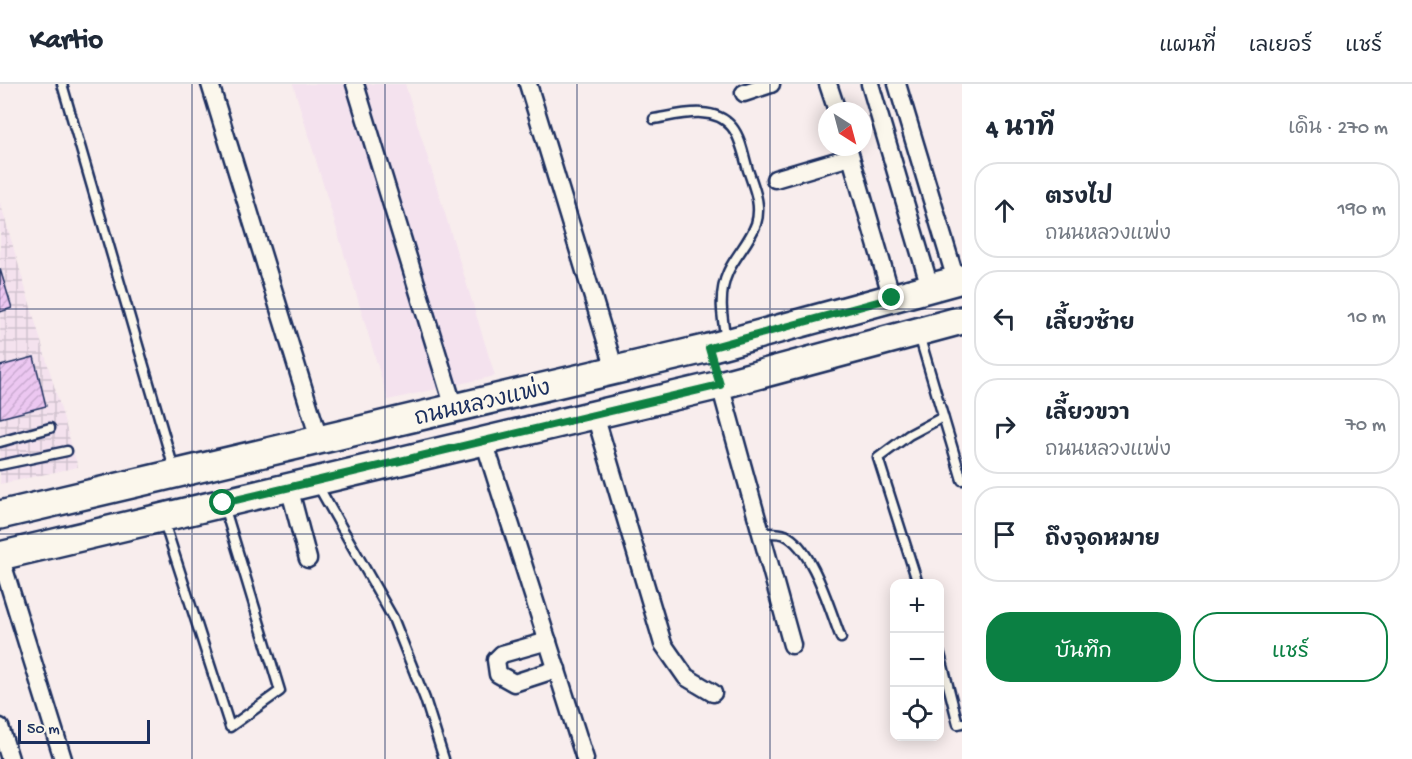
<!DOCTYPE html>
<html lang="th">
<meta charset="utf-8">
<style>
body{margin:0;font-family:"Gochi Hand","Playpen Sans Thai",sans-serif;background:#f2f2f3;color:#1f2937}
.controls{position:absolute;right:18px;bottom:18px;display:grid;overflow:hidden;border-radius:12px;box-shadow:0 3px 15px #0003}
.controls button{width:54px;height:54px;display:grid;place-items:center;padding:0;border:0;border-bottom:2px solid #e0e1e3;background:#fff;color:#1f2937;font:30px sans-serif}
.compass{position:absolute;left:818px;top:18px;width:54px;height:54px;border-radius:50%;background:#fff;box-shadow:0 3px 15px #0003;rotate:144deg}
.scale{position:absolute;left:18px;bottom:15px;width:132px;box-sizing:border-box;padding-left:6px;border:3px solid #1b2f5e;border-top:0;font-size:16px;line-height:21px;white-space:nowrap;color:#1b2f5e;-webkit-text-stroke:4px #fbf7ec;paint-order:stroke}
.stop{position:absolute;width:18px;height:18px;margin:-14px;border:4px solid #0b8043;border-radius:50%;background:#fff}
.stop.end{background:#0b8043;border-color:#fff;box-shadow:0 2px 6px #0008}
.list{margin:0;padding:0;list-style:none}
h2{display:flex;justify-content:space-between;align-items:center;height:78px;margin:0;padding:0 24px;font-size:26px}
h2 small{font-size:20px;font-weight:400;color:#747a83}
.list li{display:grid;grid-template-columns:39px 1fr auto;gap:18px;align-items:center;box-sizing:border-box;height:96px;margin:0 12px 12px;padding:0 12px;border:2px solid #e0e1e3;border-radius:24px}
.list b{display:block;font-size:22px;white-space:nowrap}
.list p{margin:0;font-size:20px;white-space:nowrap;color:#747a83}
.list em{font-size:20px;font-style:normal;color:#747a83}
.actions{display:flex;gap:12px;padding:18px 24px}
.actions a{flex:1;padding:14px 0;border:2px solid #0b8043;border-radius:24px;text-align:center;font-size:21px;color:#0b8043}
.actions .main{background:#0b8043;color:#fff}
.icon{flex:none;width:33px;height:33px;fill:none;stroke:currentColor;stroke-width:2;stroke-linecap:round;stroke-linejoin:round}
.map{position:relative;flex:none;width:962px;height:675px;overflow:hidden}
header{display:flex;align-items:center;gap:36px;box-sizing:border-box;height:84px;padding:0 30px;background:#fff;border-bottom:2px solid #e0e1e3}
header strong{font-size:28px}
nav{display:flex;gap:33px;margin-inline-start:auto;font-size:21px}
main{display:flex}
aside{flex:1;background:#fff}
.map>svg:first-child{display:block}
.built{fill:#f4e2ee}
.industrial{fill:url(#industrial-grid)}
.building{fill:url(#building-hatch);stroke:#1b2f5e;stroke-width:1.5}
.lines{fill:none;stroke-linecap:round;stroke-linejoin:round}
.service-casing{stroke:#1b2f5e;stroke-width:13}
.minor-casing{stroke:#1b2f5e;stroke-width:21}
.primary-casing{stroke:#1b2f5e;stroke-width:32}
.service{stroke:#fbf7ec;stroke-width:8}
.minor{stroke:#fbf7ec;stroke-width:16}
.primary{stroke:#fbf7ec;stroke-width:27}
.route{stroke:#0b8043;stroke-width:8}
.grid{fill:none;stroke:#1b2f5e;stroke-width:1.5;stroke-opacity:0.55}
.labels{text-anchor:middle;stroke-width:6;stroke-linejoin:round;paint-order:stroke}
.street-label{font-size:22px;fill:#1b2f5e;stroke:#fbf7ec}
</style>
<header>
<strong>Kartio</strong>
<nav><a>แผนที่</a><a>เลเยอร์</a><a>แชร์</a></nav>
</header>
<main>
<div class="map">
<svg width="962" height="675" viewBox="0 0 962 675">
<defs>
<pattern id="industrial-grid" width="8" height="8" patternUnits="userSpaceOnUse" patternTransform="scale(1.5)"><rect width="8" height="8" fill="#f4e2ee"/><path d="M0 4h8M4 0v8" fill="none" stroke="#d1c2ce"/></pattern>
<pattern id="building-hatch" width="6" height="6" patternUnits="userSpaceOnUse" patternTransform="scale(1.5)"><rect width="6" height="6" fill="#ecc7f1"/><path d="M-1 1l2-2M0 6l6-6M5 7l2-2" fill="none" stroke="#caabd1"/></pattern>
</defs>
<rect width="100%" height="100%" fill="#f8eded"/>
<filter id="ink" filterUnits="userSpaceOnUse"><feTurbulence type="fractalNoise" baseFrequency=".0167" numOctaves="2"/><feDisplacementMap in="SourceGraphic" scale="12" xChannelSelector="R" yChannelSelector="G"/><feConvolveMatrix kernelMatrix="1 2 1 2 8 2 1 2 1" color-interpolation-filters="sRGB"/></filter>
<g filter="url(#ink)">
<polygon class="built" points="293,0 405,0 495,292 388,316"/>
<polygon class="industrial" points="0,118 78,383 0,400"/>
<g class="building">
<polygon points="0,185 12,224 0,228"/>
<polygon points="34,273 46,322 0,334 0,282"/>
</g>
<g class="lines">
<defs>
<g id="service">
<polyline points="62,0 174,385"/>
<path d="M654,35C678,31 714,20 732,43C741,54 744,73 748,86C754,104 762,121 756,140C750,157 736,171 728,188C718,210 722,233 726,256"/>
<polyline points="919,251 962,396"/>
<polyline points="0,358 50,344"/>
<polyline points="0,381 67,367"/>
<polyline points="317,400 393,534 425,615 444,675"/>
<polyline points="164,438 230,643 280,607 224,422"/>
<path d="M762,449C769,449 779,448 785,451C813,464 830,527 841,554"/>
<polyline points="918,500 878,374 909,351 943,333"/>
<polyline points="940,570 958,640 962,639"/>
</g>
<g id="minor">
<polyline points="210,0 319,355"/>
<polyline points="355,0 454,324"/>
<polyline points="528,0 615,286"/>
<polyline points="828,0 837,27"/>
<polyline points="870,0 930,203"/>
<polyline points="897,0 956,196"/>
<polyline points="744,9 771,0"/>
<polyline points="848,63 892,214"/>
<polyline points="775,95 850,73"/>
<polyline points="720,301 792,561"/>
<polyline points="595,331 663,560 686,593 713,609"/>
<polyline points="484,357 585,675"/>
<polyline points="289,403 308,475"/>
<polyline points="0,472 63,675"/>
<polyline points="548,557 502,570 496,576 498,590 514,599 557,585"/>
<polyline points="0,643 10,675"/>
</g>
<g id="primary">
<polyline points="0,431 709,264 962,195"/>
<polyline points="0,472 720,301 962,236"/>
</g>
</defs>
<use href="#service" class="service-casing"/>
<use href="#minor" class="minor-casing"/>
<use href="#primary" class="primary-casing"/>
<use href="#service" class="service"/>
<use href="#minor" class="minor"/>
<use href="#primary" class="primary"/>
</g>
</g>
<g class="lines" filter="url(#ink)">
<polyline class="route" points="223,419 720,301 709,264 892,214"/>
</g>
<path class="grid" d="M192,0V675M385,0V675M577,0V675M770,0V675M0,225H962M0,450H962"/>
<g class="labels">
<g class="street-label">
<text transform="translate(482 317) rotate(-13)" y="8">ถนนหลวงแพ่ง</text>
</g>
</g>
</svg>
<div class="controls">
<button>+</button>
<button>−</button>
<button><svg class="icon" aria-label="locate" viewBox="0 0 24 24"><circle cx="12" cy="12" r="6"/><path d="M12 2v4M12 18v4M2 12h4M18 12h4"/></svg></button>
</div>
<svg class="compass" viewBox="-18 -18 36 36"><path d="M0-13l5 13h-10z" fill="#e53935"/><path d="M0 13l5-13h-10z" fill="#747a83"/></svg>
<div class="scale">50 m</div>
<div class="stop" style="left:223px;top:419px"></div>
<div class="stop end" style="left:892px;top:214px"></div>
</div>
<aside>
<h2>4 นาที<small>เดิน · 270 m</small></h2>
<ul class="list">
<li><svg class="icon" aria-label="ahead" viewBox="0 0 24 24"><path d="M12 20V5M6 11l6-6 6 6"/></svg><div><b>ตรงไป</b><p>ถนนหลวงแพ่ง</p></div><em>190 m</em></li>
<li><svg class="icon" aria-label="left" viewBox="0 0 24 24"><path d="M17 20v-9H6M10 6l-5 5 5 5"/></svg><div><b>เลี้ยวซ้าย</b></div><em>10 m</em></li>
<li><svg class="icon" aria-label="right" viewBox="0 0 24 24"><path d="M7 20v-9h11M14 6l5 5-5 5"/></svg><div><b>เลี้ยวขวา</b><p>ถนนหลวงแพ่ง</p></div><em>70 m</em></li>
<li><svg class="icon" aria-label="arrive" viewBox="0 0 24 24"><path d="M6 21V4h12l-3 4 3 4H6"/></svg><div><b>ถึงจุดหมาย</b></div></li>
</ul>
<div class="actions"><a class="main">บันทึก</a><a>แชร์</a></div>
</aside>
</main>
